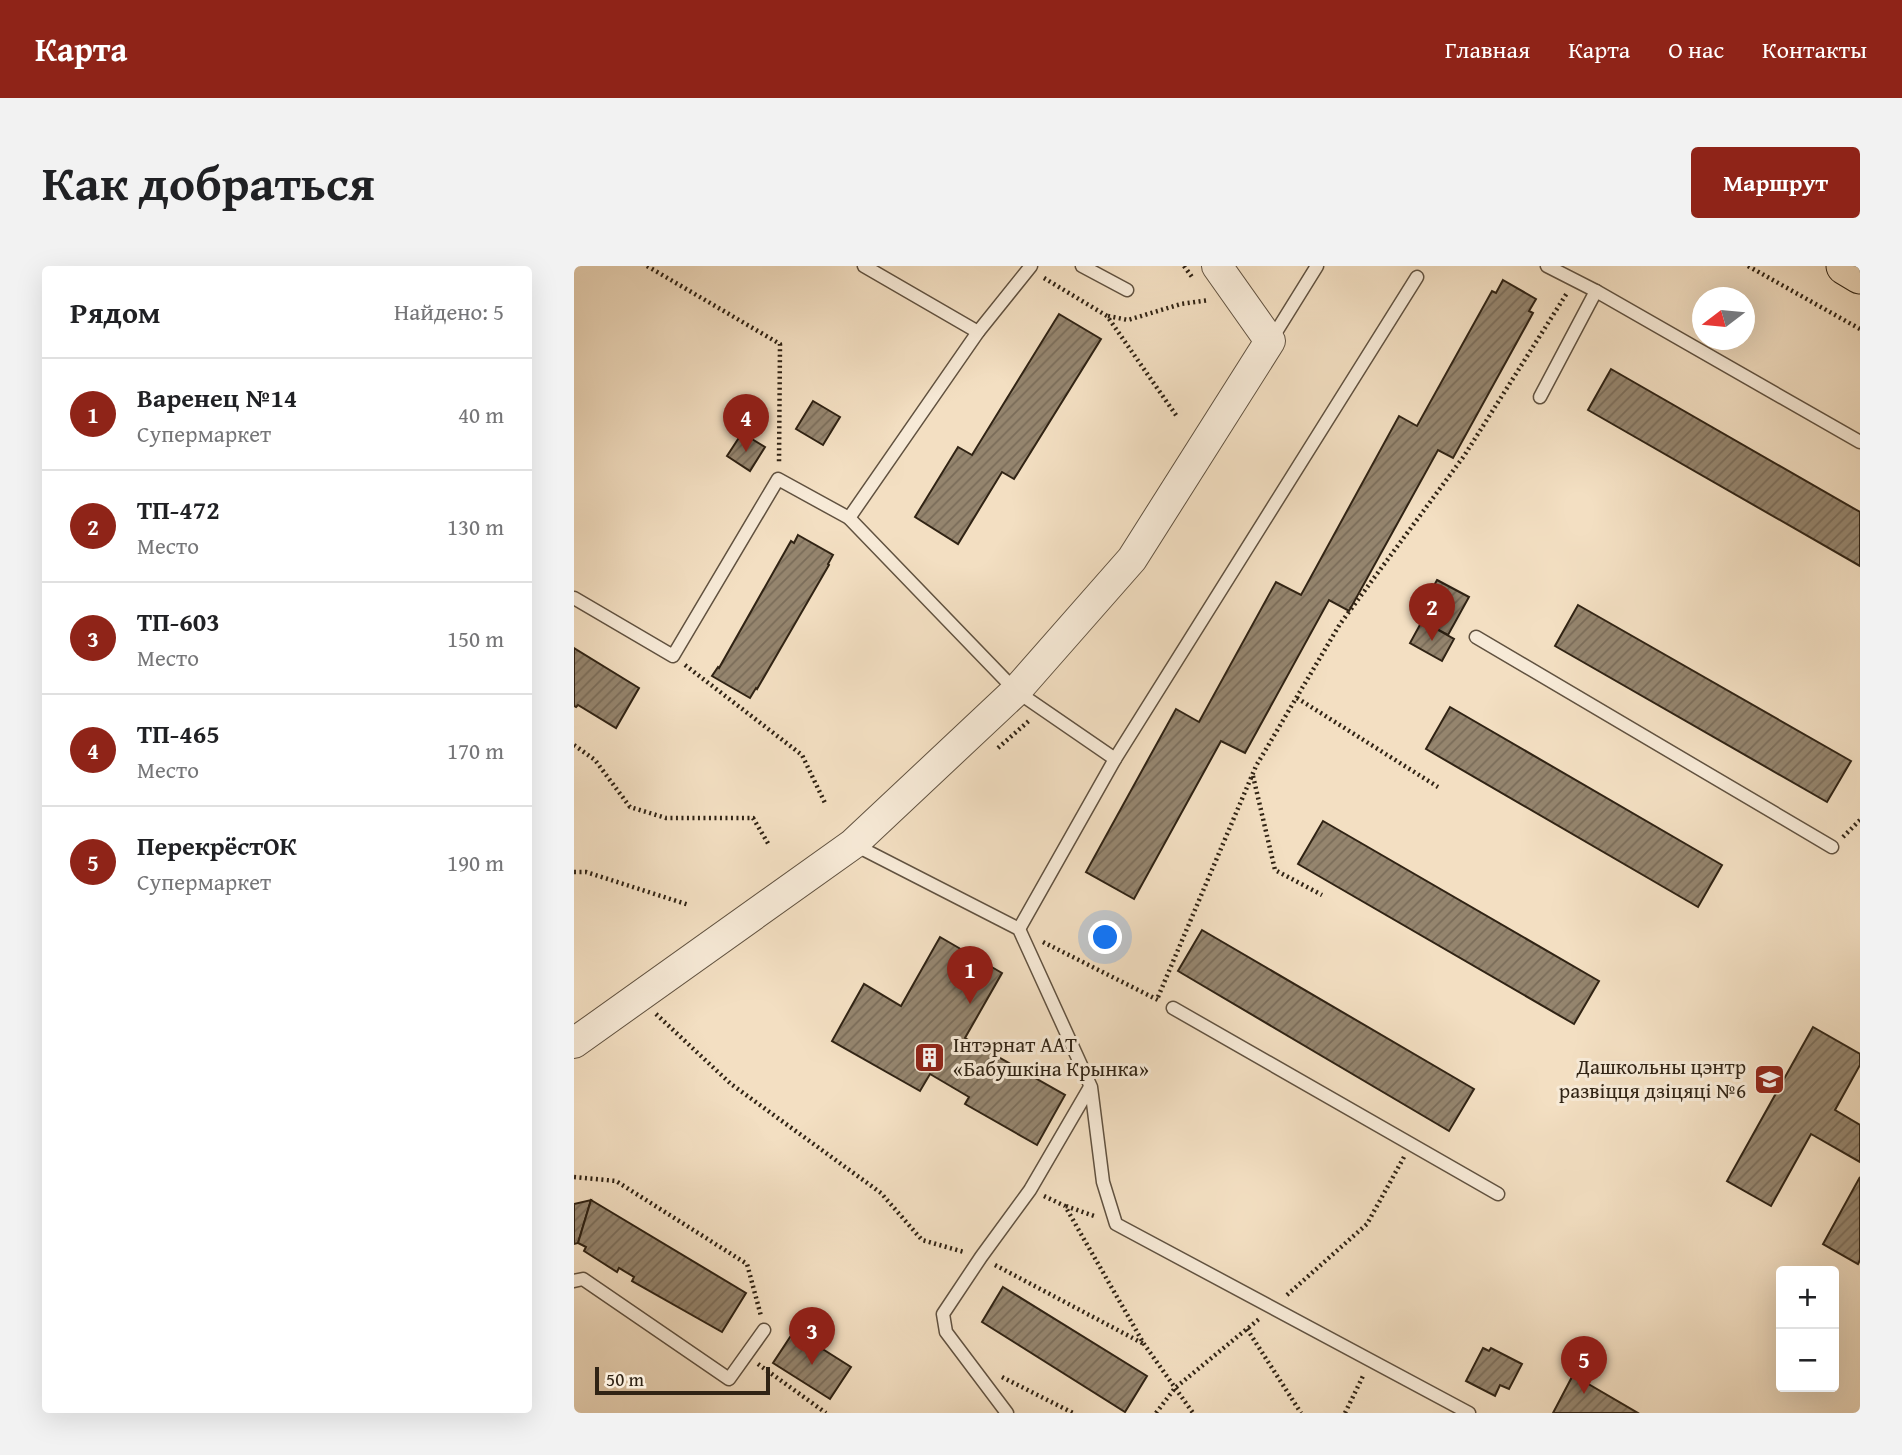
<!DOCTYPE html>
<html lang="ru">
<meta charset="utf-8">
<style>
body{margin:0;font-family:"Gentium Book Plus",serif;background:#f2f2f2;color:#202124}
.controls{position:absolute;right:21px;bottom:21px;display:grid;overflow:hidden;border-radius:7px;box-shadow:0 7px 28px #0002}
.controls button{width:63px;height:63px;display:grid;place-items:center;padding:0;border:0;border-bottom:2px solid #e0e0e0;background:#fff;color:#202124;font:35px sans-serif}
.compass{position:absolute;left:1118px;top:21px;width:63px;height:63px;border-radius:50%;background:#fff;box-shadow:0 7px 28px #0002;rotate:254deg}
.scale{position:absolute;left:21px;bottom:18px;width:175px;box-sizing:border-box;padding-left:7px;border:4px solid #302314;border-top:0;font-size:19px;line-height:24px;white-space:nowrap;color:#302314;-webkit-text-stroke:5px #f7ead7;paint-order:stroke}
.you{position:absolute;left:532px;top:672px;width:24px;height:24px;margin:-18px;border:5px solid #fff;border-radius:50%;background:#1a73e8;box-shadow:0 0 0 10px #1a73e833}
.badge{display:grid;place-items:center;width:46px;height:46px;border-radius:50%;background:#8f2418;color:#fff;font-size:23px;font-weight:700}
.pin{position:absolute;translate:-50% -58px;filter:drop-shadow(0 2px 4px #0008)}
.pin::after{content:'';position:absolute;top:37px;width:24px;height:21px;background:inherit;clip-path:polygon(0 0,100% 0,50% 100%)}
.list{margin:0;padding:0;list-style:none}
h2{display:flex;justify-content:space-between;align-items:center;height:91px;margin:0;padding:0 28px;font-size:30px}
h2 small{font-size:23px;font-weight:400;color:#757577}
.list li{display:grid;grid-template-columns:46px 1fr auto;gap:21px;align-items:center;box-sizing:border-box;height:112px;padding:0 28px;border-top:2px solid #e0e0e0}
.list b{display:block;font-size:26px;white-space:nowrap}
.list p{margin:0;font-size:23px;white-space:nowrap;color:#757577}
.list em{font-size:23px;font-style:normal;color:#757577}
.map{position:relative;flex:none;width:1286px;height:1147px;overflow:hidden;border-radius:7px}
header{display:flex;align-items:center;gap:42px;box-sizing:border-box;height:98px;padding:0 35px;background:#8f2418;color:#fff}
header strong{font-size:33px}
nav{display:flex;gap:38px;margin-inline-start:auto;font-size:24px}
.intro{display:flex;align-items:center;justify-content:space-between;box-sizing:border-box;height:168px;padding:0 42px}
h1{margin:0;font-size:49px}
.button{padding:18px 32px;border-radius:7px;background:#8f2418;color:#fff;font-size:24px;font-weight:700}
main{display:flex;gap:42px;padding:0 42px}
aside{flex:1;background:#fff;border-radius:7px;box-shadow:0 7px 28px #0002}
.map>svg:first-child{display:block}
.building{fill:url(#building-hatch);stroke:#302314;stroke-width:2}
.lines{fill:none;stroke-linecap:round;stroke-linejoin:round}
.service-casing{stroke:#615240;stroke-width:15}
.tertiary-casing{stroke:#615240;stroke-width:32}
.primary-casing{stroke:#302314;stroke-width:39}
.path{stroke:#302314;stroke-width:4.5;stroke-dasharray:2 3.5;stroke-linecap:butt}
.service{stroke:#f7ead7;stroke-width:12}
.tertiary{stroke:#f7ead7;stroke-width:30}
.primary{stroke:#f3dfc2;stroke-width:37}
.labels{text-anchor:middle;stroke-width:6;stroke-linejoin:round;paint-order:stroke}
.poi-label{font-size:21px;fill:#302314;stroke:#f7ead7;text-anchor:start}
</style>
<header>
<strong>Карта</strong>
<nav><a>Главная</a><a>Карта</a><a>О нас</a><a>Контакты</a></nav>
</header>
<div class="intro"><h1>Как добраться</h1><a class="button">Маршрут</a></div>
<main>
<aside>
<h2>Рядом<small>Найдено: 5</small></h2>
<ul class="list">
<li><span class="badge">1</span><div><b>Варенец №14</b><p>Супермаркет</p></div><em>40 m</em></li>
<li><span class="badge">2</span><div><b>ТП-472</b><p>Место</p></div><em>130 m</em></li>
<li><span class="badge">3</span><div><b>ТП-603</b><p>Место</p></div><em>150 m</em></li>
<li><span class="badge">4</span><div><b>ТП-465</b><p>Место</p></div><em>170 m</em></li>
<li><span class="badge">5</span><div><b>ПерекрёстОК</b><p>Супермаркет</p></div><em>190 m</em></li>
</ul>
</aside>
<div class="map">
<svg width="1286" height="1147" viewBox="0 0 1286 1147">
<defs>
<pattern id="building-hatch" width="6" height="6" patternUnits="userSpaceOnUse" patternTransform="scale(1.75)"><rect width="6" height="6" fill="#95856e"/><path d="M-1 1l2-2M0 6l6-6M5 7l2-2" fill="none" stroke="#7a6c59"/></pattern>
</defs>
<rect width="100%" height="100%" fill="#f3dfc2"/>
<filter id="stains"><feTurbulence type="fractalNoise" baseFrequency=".00286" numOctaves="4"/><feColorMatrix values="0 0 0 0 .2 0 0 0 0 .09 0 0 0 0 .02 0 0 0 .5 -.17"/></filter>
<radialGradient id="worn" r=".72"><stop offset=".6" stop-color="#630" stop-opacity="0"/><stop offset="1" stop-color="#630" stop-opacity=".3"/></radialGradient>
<g class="building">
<polygon points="929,14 962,33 955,45 959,47 879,192 864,184 775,345 755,334 671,487 647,475 560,633 512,606 602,443 625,456 702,316 727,329 825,150 843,160 918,25 922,27"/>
<polygon points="485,48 527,73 440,213 428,206 384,278 341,251 384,181 398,189"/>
<polygon points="1037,103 1286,246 1286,300 1014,144"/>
<polygon points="239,135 266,151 249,179 222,163"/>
<polygon points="168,167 191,181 176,205 153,190"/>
<polygon points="224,269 259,289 254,298 255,299 183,423 182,422 176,432 138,410 144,401 145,402 217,275 220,277"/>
<polygon points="863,314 895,331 874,369 842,352"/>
<polygon points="1004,339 1277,495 1253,536 981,380"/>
<polygon points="848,355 880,373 868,395 836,377"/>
<polygon points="0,382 65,422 42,462 4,439 2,441 0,440"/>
<polygon points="876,441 1148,599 1124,641 852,483"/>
<polygon points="749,555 1025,715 1000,758 724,598"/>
<polygon points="628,664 900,823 875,865 604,705"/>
<polygon points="366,671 428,707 391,772 491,829 463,879 391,838 395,831 356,808 346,825 258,775 290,718 327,740"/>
<polygon points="1239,761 1286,788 1286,799 1261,844 1286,859 1286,896 1237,868 1197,940 1153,915"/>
<polygon points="1286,911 1286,994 1284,998 1249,978"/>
<polygon points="17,934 4,977 0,978 0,938"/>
<polygon points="17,934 172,1027 148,1066 58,1015 60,1011 45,1002 43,1006 10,985 12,981 4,977"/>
<polygon points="429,1021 573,1110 551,1146 408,1056"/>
<polygon points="220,1065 277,1101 256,1133 199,1097"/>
<polygon points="909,1082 915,1085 917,1082 948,1098 935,1123 926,1119 921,1130 892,1115"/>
<polygon points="999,1109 1064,1147 979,1147"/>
</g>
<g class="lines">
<defs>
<g id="service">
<polyline points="290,0 404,66"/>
<polyline points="508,0 553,24"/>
<polyline points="973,0 1022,25 1286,176"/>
<polyline points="697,74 743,0"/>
<polyline points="966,131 1022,25"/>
<polyline points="275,252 404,66 457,0"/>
<polyline points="0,332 99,390 204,213 275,252 442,425 541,493 843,11"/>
<polyline points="902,371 1258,581"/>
<polyline points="279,578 445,663 517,821 529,916 542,958 895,1147"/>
<polyline points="445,663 541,493"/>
<polyline points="599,742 924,928"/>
<polyline points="0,1015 9,1013 155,1113 190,1064"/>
<polyline points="433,1147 372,1066 369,1048 407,991 456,924 516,821"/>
</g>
<polyline id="tertiary" points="0,777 279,578 442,425 558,293 696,75 643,0"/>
<polyline id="primary" points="1271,0 1286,9"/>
</defs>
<use href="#service" class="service-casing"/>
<use href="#tertiary" class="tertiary-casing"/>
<use href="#primary" class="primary-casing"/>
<g class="path">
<polyline points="73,0 206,78 205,198"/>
<polyline points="610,0 618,11"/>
<polyline points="1174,0 1286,63"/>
<polyline points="470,12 533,50 604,152"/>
<polyline points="534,50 554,54 607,38 635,34"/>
<polyline points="111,399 228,489 251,537"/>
<polyline points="723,432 864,521"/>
<polyline points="0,479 21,494 56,541 92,552 179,552 195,579"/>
<polyline points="424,482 457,453"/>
<polyline points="679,510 701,604 748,629"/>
<polyline points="1269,571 1286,554"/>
<polyline points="0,606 12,606 115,639"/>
<polyline points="469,676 586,735"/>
<polyline points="584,731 682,500 766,358 890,190 993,27"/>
<polyline points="82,748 157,818 307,927 348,974 390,986"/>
<polyline points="0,911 42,915 173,998 187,1050"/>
<polyline points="470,930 491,940 570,1078 619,1147"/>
<polyline points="492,940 523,951"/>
<polyline points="421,999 570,1078"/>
<polyline points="713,1029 793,958 830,891"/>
<polyline points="673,1063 727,1147"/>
<polyline points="184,1098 252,1147"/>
<polyline points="428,1111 499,1147"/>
<polyline points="582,1147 601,1122 685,1053"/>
<polyline points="771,1147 790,1108"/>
</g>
<use href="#service" class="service"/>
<use href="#tertiary" class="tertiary"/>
<use href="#primary" class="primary"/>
</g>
<defs>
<symbol id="building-square" viewBox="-11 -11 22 22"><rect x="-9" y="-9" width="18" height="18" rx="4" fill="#8f2418" stroke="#f7ead7"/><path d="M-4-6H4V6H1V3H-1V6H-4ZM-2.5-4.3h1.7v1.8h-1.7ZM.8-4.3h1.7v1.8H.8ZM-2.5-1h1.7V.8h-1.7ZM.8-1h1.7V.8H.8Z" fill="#fff"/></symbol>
<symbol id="school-square" viewBox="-11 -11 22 22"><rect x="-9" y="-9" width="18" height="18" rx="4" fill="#8f2418" stroke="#f7ead7"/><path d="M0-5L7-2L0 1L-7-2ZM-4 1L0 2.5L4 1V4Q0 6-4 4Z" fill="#fff"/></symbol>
</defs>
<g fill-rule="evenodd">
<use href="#building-square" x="338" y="774" width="35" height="35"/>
<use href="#school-square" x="1178" y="796" width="35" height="35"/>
</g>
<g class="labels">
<g class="poi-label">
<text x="379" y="786">Інтэрнат ААТ<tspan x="379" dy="24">«Бабушкіна Крынка»</tspan></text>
<text x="1172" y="808" text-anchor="end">Дашкольны цэнтр<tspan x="1172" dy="24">развіцця дзіцяці №6</tspan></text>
</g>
</g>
<rect width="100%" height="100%" filter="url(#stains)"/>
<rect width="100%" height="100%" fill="url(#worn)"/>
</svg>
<div class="controls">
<button>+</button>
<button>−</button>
</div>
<svg class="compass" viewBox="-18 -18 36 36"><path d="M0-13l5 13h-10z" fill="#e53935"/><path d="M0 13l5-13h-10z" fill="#757577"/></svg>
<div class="scale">50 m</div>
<div class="you"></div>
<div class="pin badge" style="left:396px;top:738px">1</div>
<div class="pin badge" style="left:858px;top:375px">2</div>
<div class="pin badge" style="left:238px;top:1099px">3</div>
<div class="pin badge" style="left:172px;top:186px">4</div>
<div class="pin badge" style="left:1010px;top:1128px">5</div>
</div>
</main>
